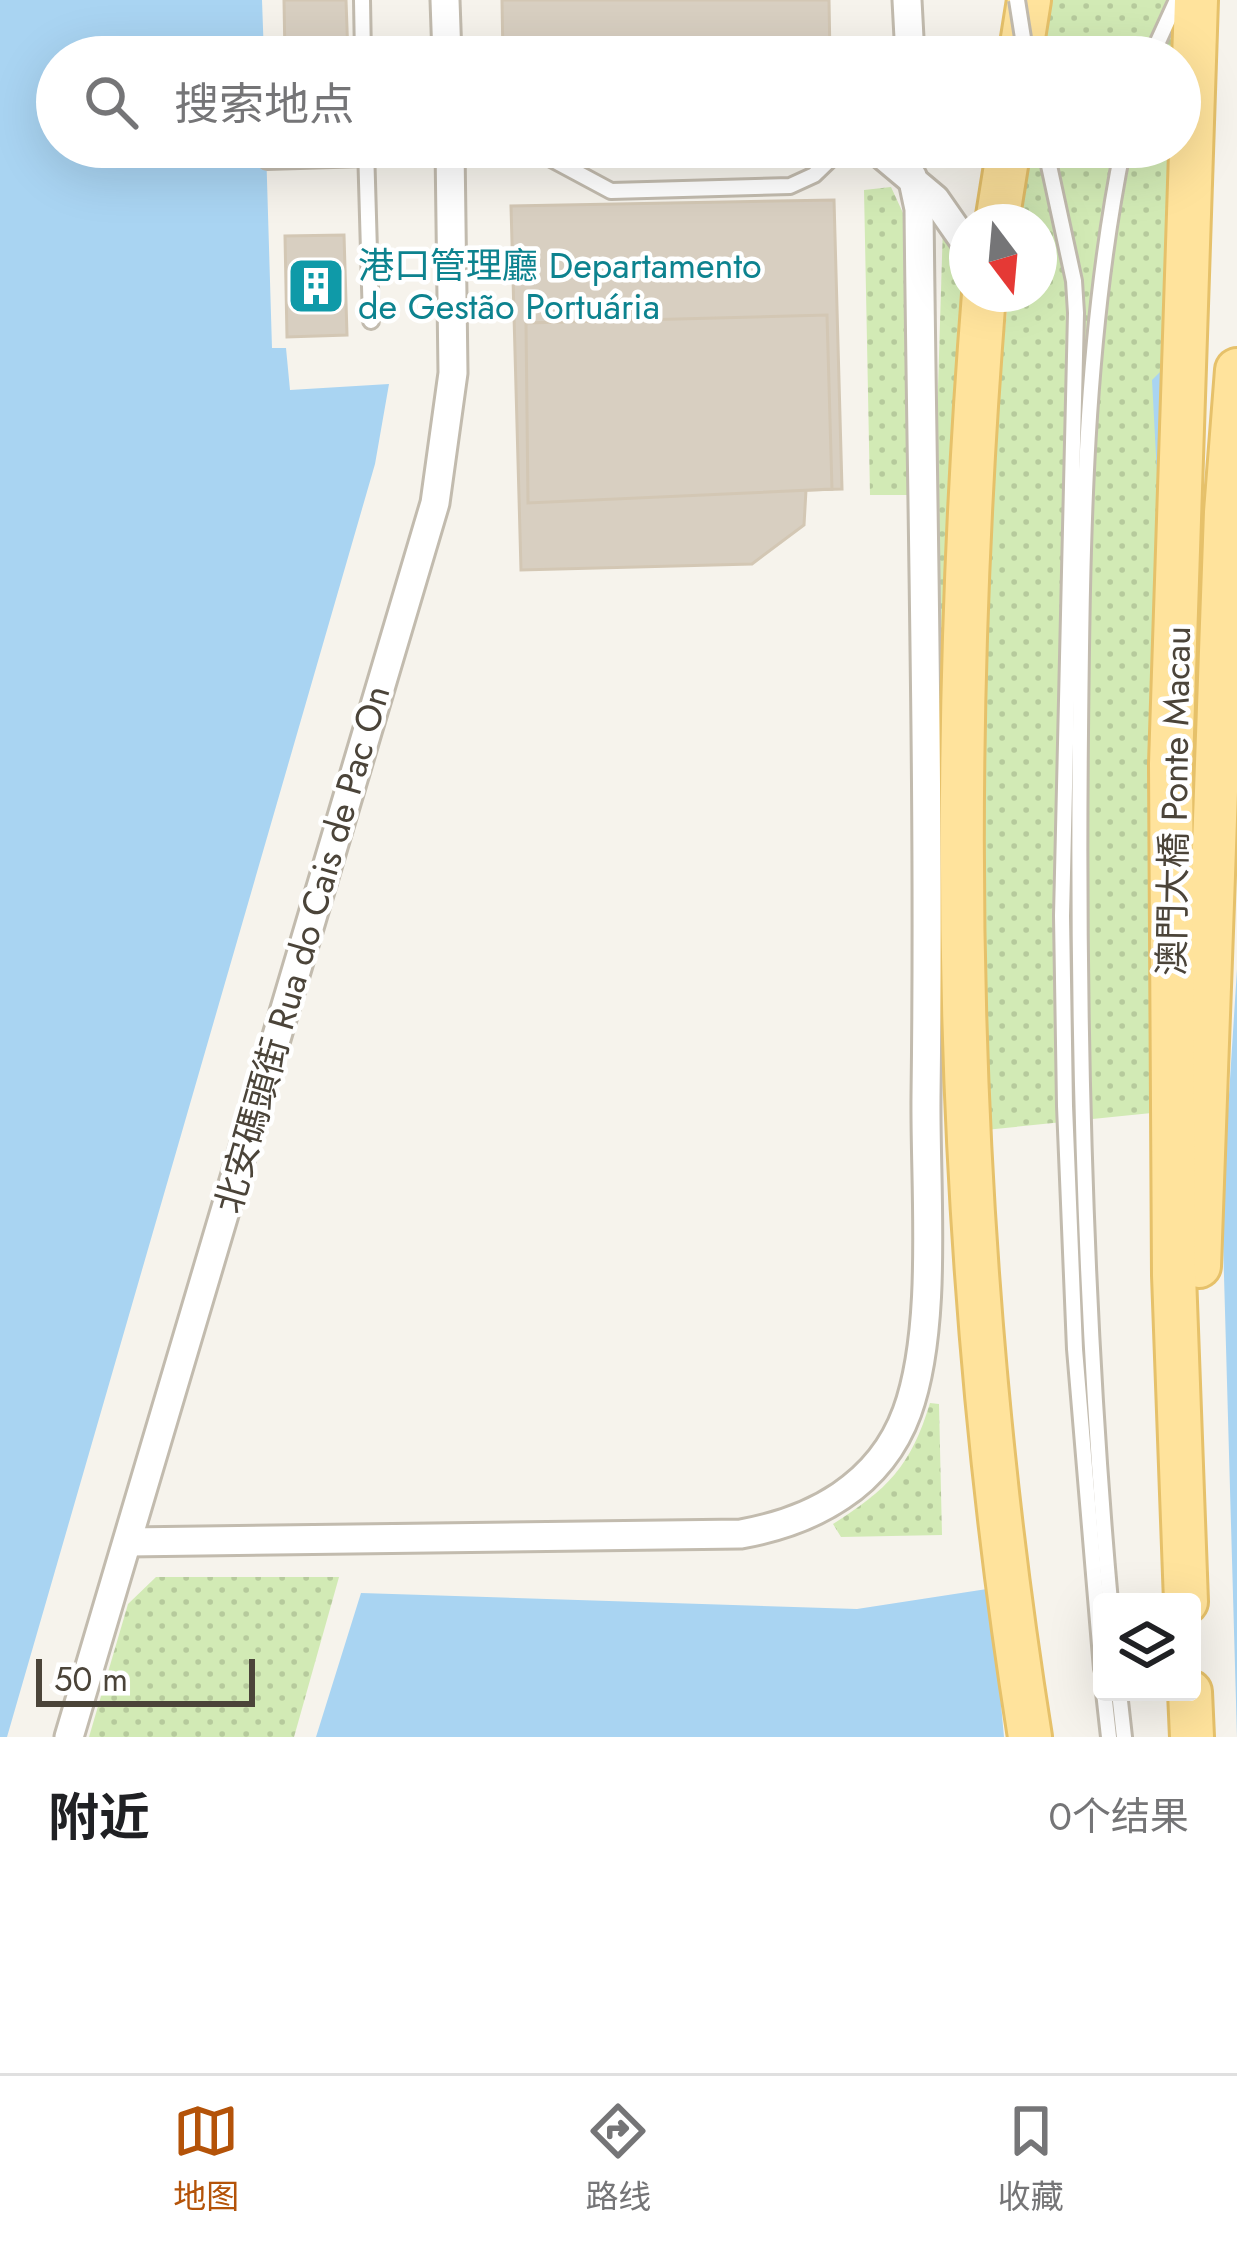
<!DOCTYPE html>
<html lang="zh">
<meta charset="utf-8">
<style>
body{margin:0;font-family:Jost,"Noto Sans SC",sans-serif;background:#f2f2f2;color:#202124}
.controls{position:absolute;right:36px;bottom:36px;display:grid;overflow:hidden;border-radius:12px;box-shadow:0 12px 48px #0002}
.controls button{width:108px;height:108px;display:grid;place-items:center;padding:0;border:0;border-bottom:3px solid #e0e0e0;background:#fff;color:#202124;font:60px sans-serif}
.compass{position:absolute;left:949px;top:204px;width:108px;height:108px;border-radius:50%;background:#fff;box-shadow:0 12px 48px #0002;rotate:164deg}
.scale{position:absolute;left:36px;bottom:30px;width:219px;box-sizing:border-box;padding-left:12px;border:6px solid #4b4439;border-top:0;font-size:33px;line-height:42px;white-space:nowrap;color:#4b4439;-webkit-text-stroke:9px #fff;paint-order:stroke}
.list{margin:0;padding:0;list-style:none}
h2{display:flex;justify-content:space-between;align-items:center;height:156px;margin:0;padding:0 48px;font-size:51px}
h2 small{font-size:39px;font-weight:400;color:#757577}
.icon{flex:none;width:66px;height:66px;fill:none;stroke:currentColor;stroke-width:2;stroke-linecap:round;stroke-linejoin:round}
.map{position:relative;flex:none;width:1237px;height:1737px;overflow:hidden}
.search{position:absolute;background:#fff;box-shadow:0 12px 48px #0002;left:36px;right:36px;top:36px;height:132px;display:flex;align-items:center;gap:30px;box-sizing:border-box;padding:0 42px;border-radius:66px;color:#757577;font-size:45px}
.sheet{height:336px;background:#fff}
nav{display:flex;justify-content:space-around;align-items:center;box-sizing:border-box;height:168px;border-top:3px solid #e0e0e0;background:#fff;font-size:33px;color:#757577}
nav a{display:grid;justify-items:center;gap:6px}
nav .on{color:#b45309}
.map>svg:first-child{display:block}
.grass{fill:url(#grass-dots)}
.water{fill:#a9d4f2;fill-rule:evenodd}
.pier{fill:#f6f3ec;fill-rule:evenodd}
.building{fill:#d8cfc1;stroke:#d3c7b4;stroke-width:3}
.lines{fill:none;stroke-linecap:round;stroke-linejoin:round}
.lane-casing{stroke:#c2bbae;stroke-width:20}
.street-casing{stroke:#c2bbae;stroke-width:33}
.primary-casing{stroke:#e6c16a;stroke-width:48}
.lane{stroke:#fff;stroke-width:14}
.street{stroke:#fff;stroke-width:27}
.primary{stroke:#ffe39c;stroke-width:42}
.lane-bridge-casing{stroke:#c2bbae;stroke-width:20;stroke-linecap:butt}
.lane-bridge{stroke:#fff;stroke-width:14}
.labels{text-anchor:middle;stroke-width:9;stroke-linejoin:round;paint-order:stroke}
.culture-label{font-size:36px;fill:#0d838f;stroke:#fff;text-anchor:start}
.street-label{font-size:36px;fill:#4b4439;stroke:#fff}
</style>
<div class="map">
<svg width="1237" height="1737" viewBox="0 0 1237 1737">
<defs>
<pattern id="grass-dots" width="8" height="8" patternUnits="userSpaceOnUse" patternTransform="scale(3)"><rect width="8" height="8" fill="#d2eab5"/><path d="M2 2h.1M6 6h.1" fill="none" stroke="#b6ca9c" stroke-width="1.8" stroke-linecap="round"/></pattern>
</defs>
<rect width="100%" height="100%" fill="#f6f3ec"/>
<g class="grass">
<polygon points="1049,0 1211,0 1191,1109 985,1130 981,540 1009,294 1039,294 1039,222 1018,222 1026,147 1180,147 1180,57 1040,57"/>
<polygon points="891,187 903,213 905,264 910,265 910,495 870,495 864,190"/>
<polygon points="943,225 963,276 943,765 936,794 933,551"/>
<path d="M930,1403L939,1404L942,1535L841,1537L833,1524C887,1490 911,1466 930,1403Z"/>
<polygon points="156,1577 339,1577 294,1737 89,1737 128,1604"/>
</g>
<g class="water">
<polygon points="0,0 262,0 264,57 57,57 57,147 266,147 272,348 286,348 290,390 389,384 375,464 7,1737 0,1737"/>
<path d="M1198,334L1237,348V1737H316L361,1593L857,1609L987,1589H1130L1170,1576L1209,1504V1453L1152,380ZM1102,1602H1192V1692H1102Z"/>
</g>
<path class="pier" d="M1199,328L1237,341V969L1222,1205L1237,1737H1004L990,1583H1129L1166,1571L1193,1541L1203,1503L1162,688ZM1102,1602H1192V1692H1102Z"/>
<g class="building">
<polygon points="284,0 346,0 348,57 285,57"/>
<polygon points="502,0 829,0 830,57 503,57"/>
<polygon points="834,200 842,489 806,490 804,525 752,564 521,570 511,206"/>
<polygon points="344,235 347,335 287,337 285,236"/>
<polygon points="827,315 832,489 528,503 526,323"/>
</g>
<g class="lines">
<defs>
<g id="lane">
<polyline points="362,0 363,57"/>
<polyline points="1151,57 1177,0"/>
<polyline points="366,147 371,321"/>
<polyline points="529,147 611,191 790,186 814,175 843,147"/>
<polyline points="1045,147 1074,281 1076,313 1062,916 1065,1106 1075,1349 1102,1669"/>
<polyline points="267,161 366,158 444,147"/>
<path d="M1110,1602C1084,1313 1077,1024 1080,733C1082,538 1084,339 1123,147"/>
<polyline points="1104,1692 1109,1737"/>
<polyline points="1119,1692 1124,1737"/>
</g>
<g id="street">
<polyline points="445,0 447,57"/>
<polyline points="907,0 910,57"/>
<polyline points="873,147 935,199 967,245"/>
<path d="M128,1542L741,1534C813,1521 880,1486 907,1412C938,1327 925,1190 926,1097C930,801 922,505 919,209L912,176"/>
<polyline points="69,1737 435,503 453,373 450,147"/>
</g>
<g id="primary">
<polyline points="1020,57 1029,0"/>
<polyline points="997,222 1009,147"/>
<path d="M984,294C946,774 954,1260 1030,1737"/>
<polyline points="1199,1266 1226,512 1237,370"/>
<polyline points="1186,1602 1174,1275 1171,764 1196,0"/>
<polyline points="1190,1692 1192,1737"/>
</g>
</defs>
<use href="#lane" class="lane-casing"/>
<use href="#street" class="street-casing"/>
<use href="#primary" class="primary-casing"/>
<use href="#lane" class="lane"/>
<use href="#street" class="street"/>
<use href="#primary" class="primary"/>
<defs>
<polyline id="lane-bridge" points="1017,0 1026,57"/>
</defs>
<use href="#lane-bridge" class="lane-bridge-casing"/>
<use href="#lane-bridge" class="lane-bridge"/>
</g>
<defs>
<symbol id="building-square" viewBox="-11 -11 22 22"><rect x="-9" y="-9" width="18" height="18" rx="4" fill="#0f9aa8" stroke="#fff"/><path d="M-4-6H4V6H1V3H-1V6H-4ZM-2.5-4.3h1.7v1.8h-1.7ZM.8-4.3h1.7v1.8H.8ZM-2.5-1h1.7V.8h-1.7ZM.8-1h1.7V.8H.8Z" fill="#fff"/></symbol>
</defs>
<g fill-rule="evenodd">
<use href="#building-square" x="283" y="253" width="66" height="66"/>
</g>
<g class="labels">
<g class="culture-label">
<text x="358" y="278">港口管理廳 Departamento<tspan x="358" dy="41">de Gestão Portuária</tspan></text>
</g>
<g class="street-label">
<text transform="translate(1174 801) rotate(-89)" y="13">澳門大橋 Ponte Macau</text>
<text transform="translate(302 949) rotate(-74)" y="13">北安碼頭街 Rua do Cais de Pac On</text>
</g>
</g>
</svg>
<div class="controls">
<button><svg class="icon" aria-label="layers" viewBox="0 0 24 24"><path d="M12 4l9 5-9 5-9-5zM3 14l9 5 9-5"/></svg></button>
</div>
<svg class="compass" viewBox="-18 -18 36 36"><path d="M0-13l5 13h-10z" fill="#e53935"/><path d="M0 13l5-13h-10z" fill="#757577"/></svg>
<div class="scale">50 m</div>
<div class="search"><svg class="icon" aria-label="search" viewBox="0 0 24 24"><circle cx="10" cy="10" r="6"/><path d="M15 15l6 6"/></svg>搜索地点</div>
</div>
<section class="sheet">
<h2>附近<small>0个结果</small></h2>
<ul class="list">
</ul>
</section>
<nav>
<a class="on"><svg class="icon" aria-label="map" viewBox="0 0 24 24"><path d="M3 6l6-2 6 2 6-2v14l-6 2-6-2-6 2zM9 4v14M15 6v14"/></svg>地图</a>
<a><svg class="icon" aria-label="directions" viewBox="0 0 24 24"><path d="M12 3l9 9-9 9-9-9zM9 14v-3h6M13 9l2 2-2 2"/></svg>路线</a>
<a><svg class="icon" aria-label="saved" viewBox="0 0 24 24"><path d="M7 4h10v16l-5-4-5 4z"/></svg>收藏</a>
</nav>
